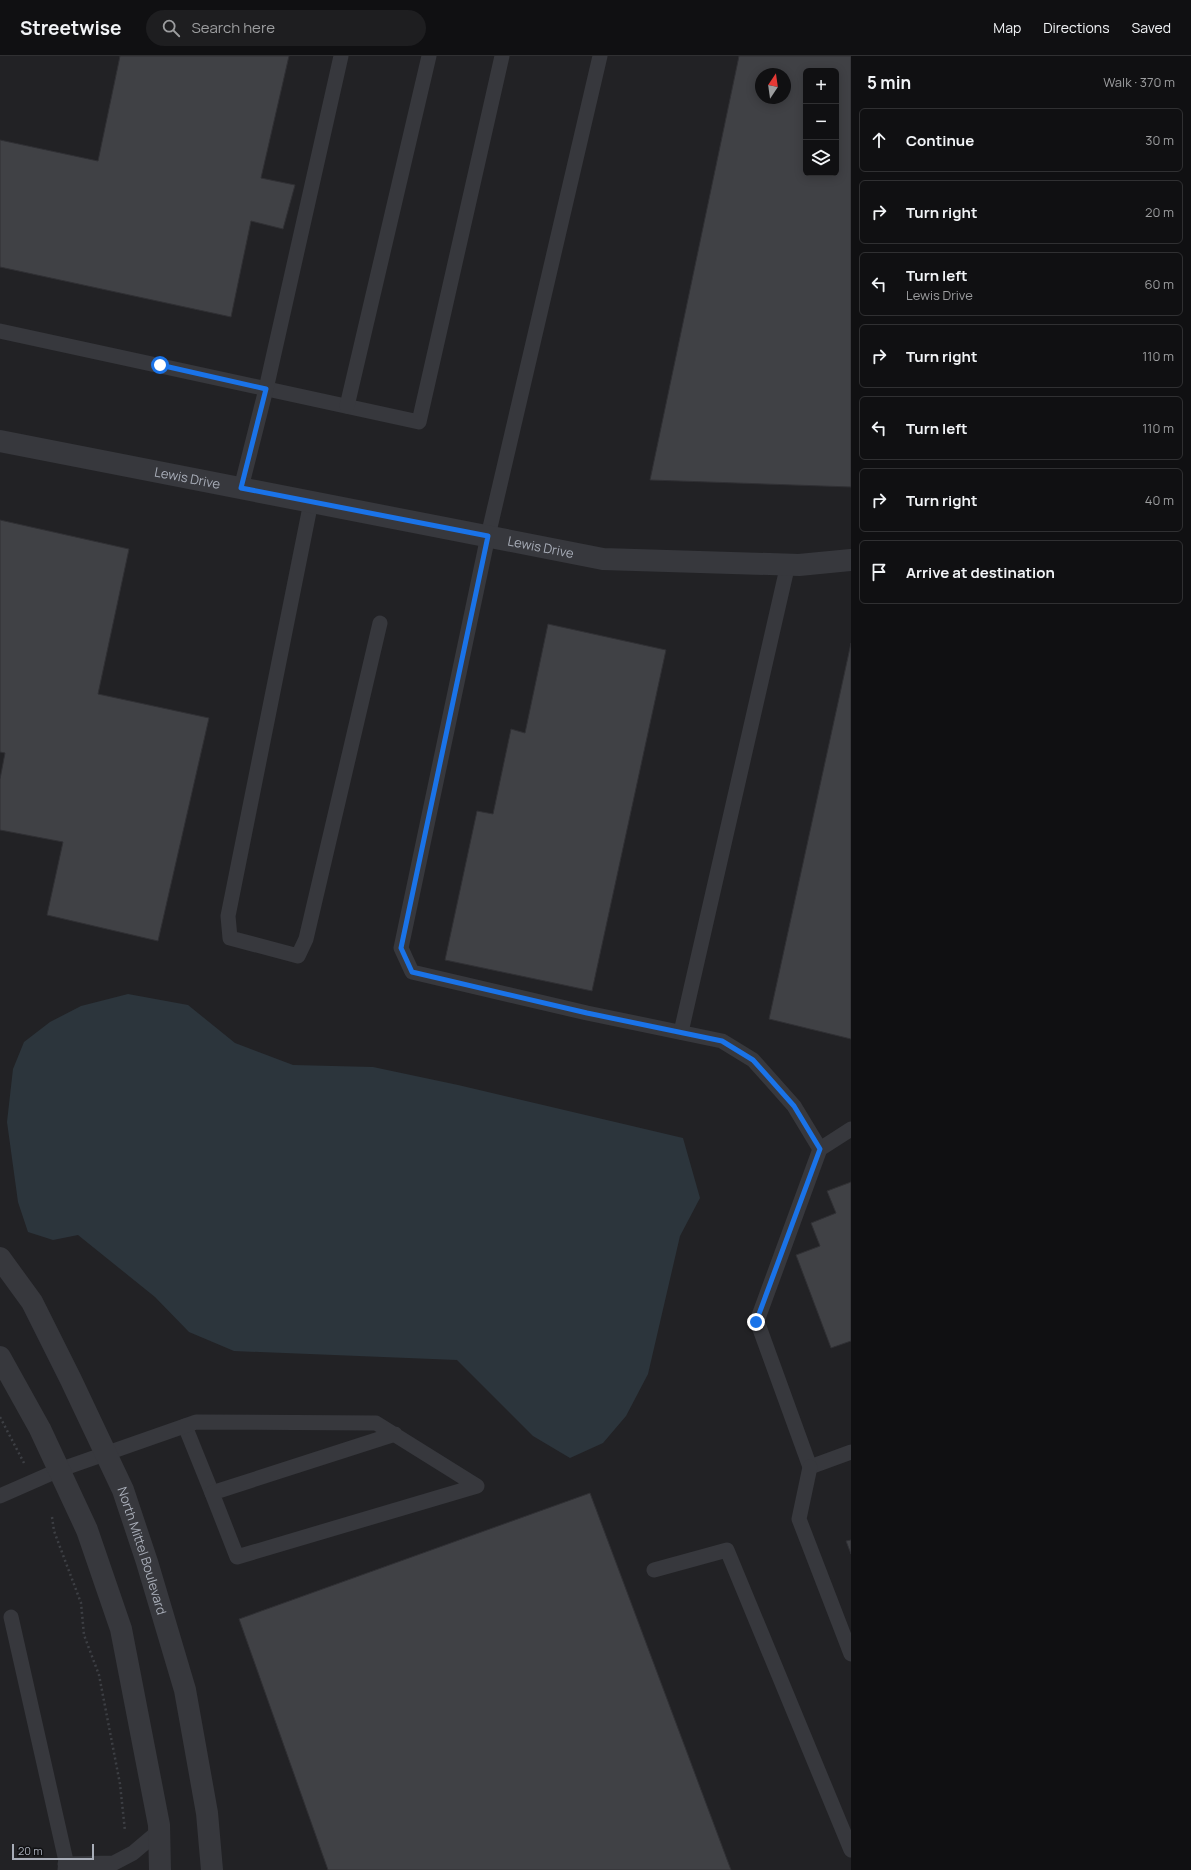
<!DOCTYPE html>
<meta charset="utf-8">
<style>
body{margin:0;font-family:Manrope,sans-serif;background:#1e1e20;color:#f1f3f6}
.controls{position:absolute;right:12px;top:12px;display:grid;overflow:hidden;border-radius:6px;box-shadow:0 2px 10px #0003}
.controls button{width:36px;height:36px;display:grid;place-items:center;padding:0;border:0;border-bottom:1px solid #303032;background:#101012;color:#f1f3f6;font:20px sans-serif}
.compass{position:absolute;left:755px;top:12px;width:36px;height:36px;border-radius:50%;background:#101012;box-shadow:0 2px 10px #0003;rotate:13deg}
.scale{position:absolute;left:12px;bottom:10px;width:82px;box-sizing:border-box;padding-left:4px;border:2px solid #a8adb8;border-top:0;font-size:11px;line-height:14px;white-space:nowrap;color:#a8adb8;-webkit-text-stroke:3px #111113;paint-order:stroke}
.stop{position:absolute;width:12px;height:12px;margin:-9px;border:3px solid #1a73e8;border-radius:50%;background:#fff}
.stop.end{background:#1a73e8;border-color:#fff;box-shadow:0 1px 4px #0008}
.list{margin:0;padding:0;list-style:none}
h2{display:flex;justify-content:space-between;align-items:center;height:52px;margin:0;padding:0 16px;font-size:17px}
h2 small{font-size:13px;font-weight:400;color:#9c9d9f}
.list li{display:grid;grid-template-columns:26px 1fr auto;gap:12px;align-items:center;box-sizing:border-box;height:64px;margin:0 8px 8px;padding:0 8px;border:1px solid #303032;border-radius:6px}
.list b{display:block;font-size:15px;white-space:nowrap}
.list p{margin:0;font-size:13px;white-space:nowrap;color:#9c9d9f}
.list em{font-size:13px;font-style:normal;color:#9c9d9f}
.icon{flex:none;width:22px;height:22px;fill:none;stroke:currentColor;stroke-width:2;stroke-linecap:round;stroke-linejoin:round}
.map{position:relative;flex:none;width:851px;height:1814px;overflow:hidden}
header{display:flex;align-items:center;gap:24px;box-sizing:border-box;height:56px;padding:0 20px;background:#101012;border-bottom:1px solid #303032}
header strong{font-size:19px}
nav{display:flex;gap:22px;margin-inline-start:auto;font-size:14px}
.search{width:280px;height:36px;background:#1e1e20;display:flex;align-items:center;gap:10px;box-sizing:border-box;padding:0 14px;border-radius:22px;color:#9c9d9f;font-size:15px}
main{display:flex}
aside{flex:1;background:#101012}
.map>svg:first-child{display:block}
.built{fill:#222225;fill-rule:evenodd}
.water{fill:#2c353c}
.building{fill:#404145;stroke:#303034;fill-rule:evenodd}
.lines{fill:none;stroke-linecap:round;stroke-linejoin:round}
.path{stroke:#3d3f44;stroke-width:2.5;stroke-dasharray:2 3;stroke-linecap:butt}
.lane{stroke:#37383d;stroke-width:15}
.street{stroke:#37383d;stroke-width:22}
.route{stroke:#1a73e8;stroke-width:5}
.labels{text-anchor:middle;stroke-width:3;stroke-linejoin:round;paint-order:stroke}
.street-label{font-size:13px;fill:#a8adb8;stroke:#111113}
</style>
<header>
<strong>Streetwise</strong>
<div class="search"><svg class="icon" aria-label="search" viewBox="0 0 24 24"><circle cx="10" cy="10" r="6"/><path d="M15 15l6 6"/></svg>Search here</div>
<nav><a>Map</a><a>Directions</a><a>Saved</a></nav>
</header>
<main>
<div class="map">
<svg width="851" height="1814" viewBox="0 0 851 1814">
<rect width="100%" height="100%" fill="#161618"/>
<path class="built" d="M0,0H851V1814H0ZM806,15H836V117H806ZM761,18H785V42H761Z"/>
<polygon class="water" points="128,938 188,949 235,987 293,1009 373,1011 458,1029 683,1082 700,1142 680,1180 648,1318 626,1360 603,1387 570,1402 533,1380 457,1304 234,1295 189,1276 155,1241 78,1179 53,1184 28,1176 18,1146 7,1066 13,1013 24,986 50,966 81,950"/>
<g class="building">
<polygon points="120,0 289,0 261,122 295,129 283,173 251,165 231,261 0,211 0,84 98,105"/>
<path d="M739,0H851V431L650,424ZM806,15H836V117H806ZM761,18H785V42H761Z"/>
<polygon points="0,464 129,493 98,638 209,662 158,885 47,859 63,786 0,774 0,723 5,697 0,696"/>
<polygon points="548,568 666,594 592,935 445,904 477,755 493,758 511,673 525,677"/>
<polygon points="851,587 851,983 769,963"/>
<polygon points="851,1126 851,1285 831,1292 796,1199 820,1190 811,1167 836,1157 827,1135"/>
<polygon points="590,1437 731,1814 328,1814 239,1563"/>
<polygon points="851,1484 851,1498 846,1485"/>
</g>
<g class="lines">
<g class="path">
<polyline points="0,1361 24,1407"/>
<polyline points="52,1461 54,1475 81,1547 84,1579 99,1619 120,1728 125,1775"/>
</g>
<g class="lane">
<polyline points="600,0 488,480 401,892 412,916 587,957 722,985 753,1004 794,1050 820,1093"/>
<polyline points="0,275 419,366 502,0"/>
<polyline points="347,350 429,0"/>
<polyline points="241,432 266,333 341,0"/>
<polyline points="311,446 228,860 230,882 298,900 306,883 380,567"/>
<polyline points="681,976 788,508"/>
<polyline points="851,1073 820,1093 757,1265 810,1411 851,1396"/>
<polyline points="185,1370 212,1437"/>
<polyline points="810,1411 799,1463 851,1598"/>
<polyline points="0,1440 59,1414 196,1366 376,1367 477,1430 237,1501 212,1437 395,1378"/>
<polyline points="654,1514 727,1494 851,1794"/>
<polyline points="11,1561 66,1805 65,1814"/>
<polyline points="65,1808 114,1807 133,1797 159,1775"/>
</g>
<g class="street">
<path id="s1" d="M0,385L603,503L799,509L851,504"/>
<path id="s2" d="M0,1202L32,1246L71,1324L123,1434L147,1506L185,1634L207,1757L212,1814"/>
<polyline points="0,1301 40,1373 87,1474 121,1573 159,1769 160,1814"/>
</g>
</g>
<g class="lines">
<polyline class="route" points="160,309 266,333 241,432 488,480 401,892 412,916 587,957 722,985 753,1004 794,1050 820,1093 756,1266"/>
</g>
<g class="labels">
<g class="street-label">
<text dy="5" stroke="none"><textPath href="#s1" startOffset="191">Lewis Drive</textPath></text>
<text dy="5" stroke="none"><textPath href="#s1" startOffset="551">Lewis Drive</textPath></text>
<text dy="5" stroke="none"><textPath href="#s2" startOffset="327">North Mittel Boulevard</textPath></text>
</g>
</g>
</svg>
<div class="controls">
<button>+</button>
<button>−</button>
<button><svg class="icon" aria-label="layers" viewBox="0 0 24 24"><path d="M12 4l9 5-9 5-9-5zM3 14l9 5 9-5"/></svg></button>
</div>
<svg class="compass" viewBox="-18 -18 36 36"><path d="M0-13l5 13h-10z" fill="#e53935"/><path d="M0 13l5-13h-10z" fill="#9c9d9f"/></svg>
<div class="scale">20 m</div>
<div class="stop" style="left:160px;top:309px"></div>
<div class="stop end" style="left:756px;top:1266px"></div>
</div>
<aside>
<h2>5 min<small>Walk · 370 m</small></h2>
<ul class="list">
<li><svg class="icon" aria-label="ahead" viewBox="0 0 24 24"><path d="M12 20V5M6 11l6-6 6 6"/></svg><div><b>Continue</b></div><em>30 m</em></li>
<li><svg class="icon" aria-label="right" viewBox="0 0 24 24"><path d="M7 20v-9h11M14 6l5 5-5 5"/></svg><div><b>Turn right</b></div><em>20 m</em></li>
<li><svg class="icon" aria-label="left" viewBox="0 0 24 24"><path d="M17 20v-9H6M10 6l-5 5 5 5"/></svg><div><b>Turn left</b><p>Lewis Drive</p></div><em>60 m</em></li>
<li><svg class="icon" aria-label="right" viewBox="0 0 24 24"><path d="M7 20v-9h11M14 6l5 5-5 5"/></svg><div><b>Turn right</b></div><em>110 m</em></li>
<li><svg class="icon" aria-label="left" viewBox="0 0 24 24"><path d="M17 20v-9H6M10 6l-5 5 5 5"/></svg><div><b>Turn left</b></div><em>110 m</em></li>
<li><svg class="icon" aria-label="right" viewBox="0 0 24 24"><path d="M7 20v-9h11M14 6l5 5-5 5"/></svg><div><b>Turn right</b></div><em>40 m</em></li>
<li><svg class="icon" aria-label="arrive" viewBox="0 0 24 24"><path d="M6 21V4h12l-3 4 3 4H6"/></svg><div><b>Arrive at destination</b></div></li>
</ul>
</aside>
</main>
